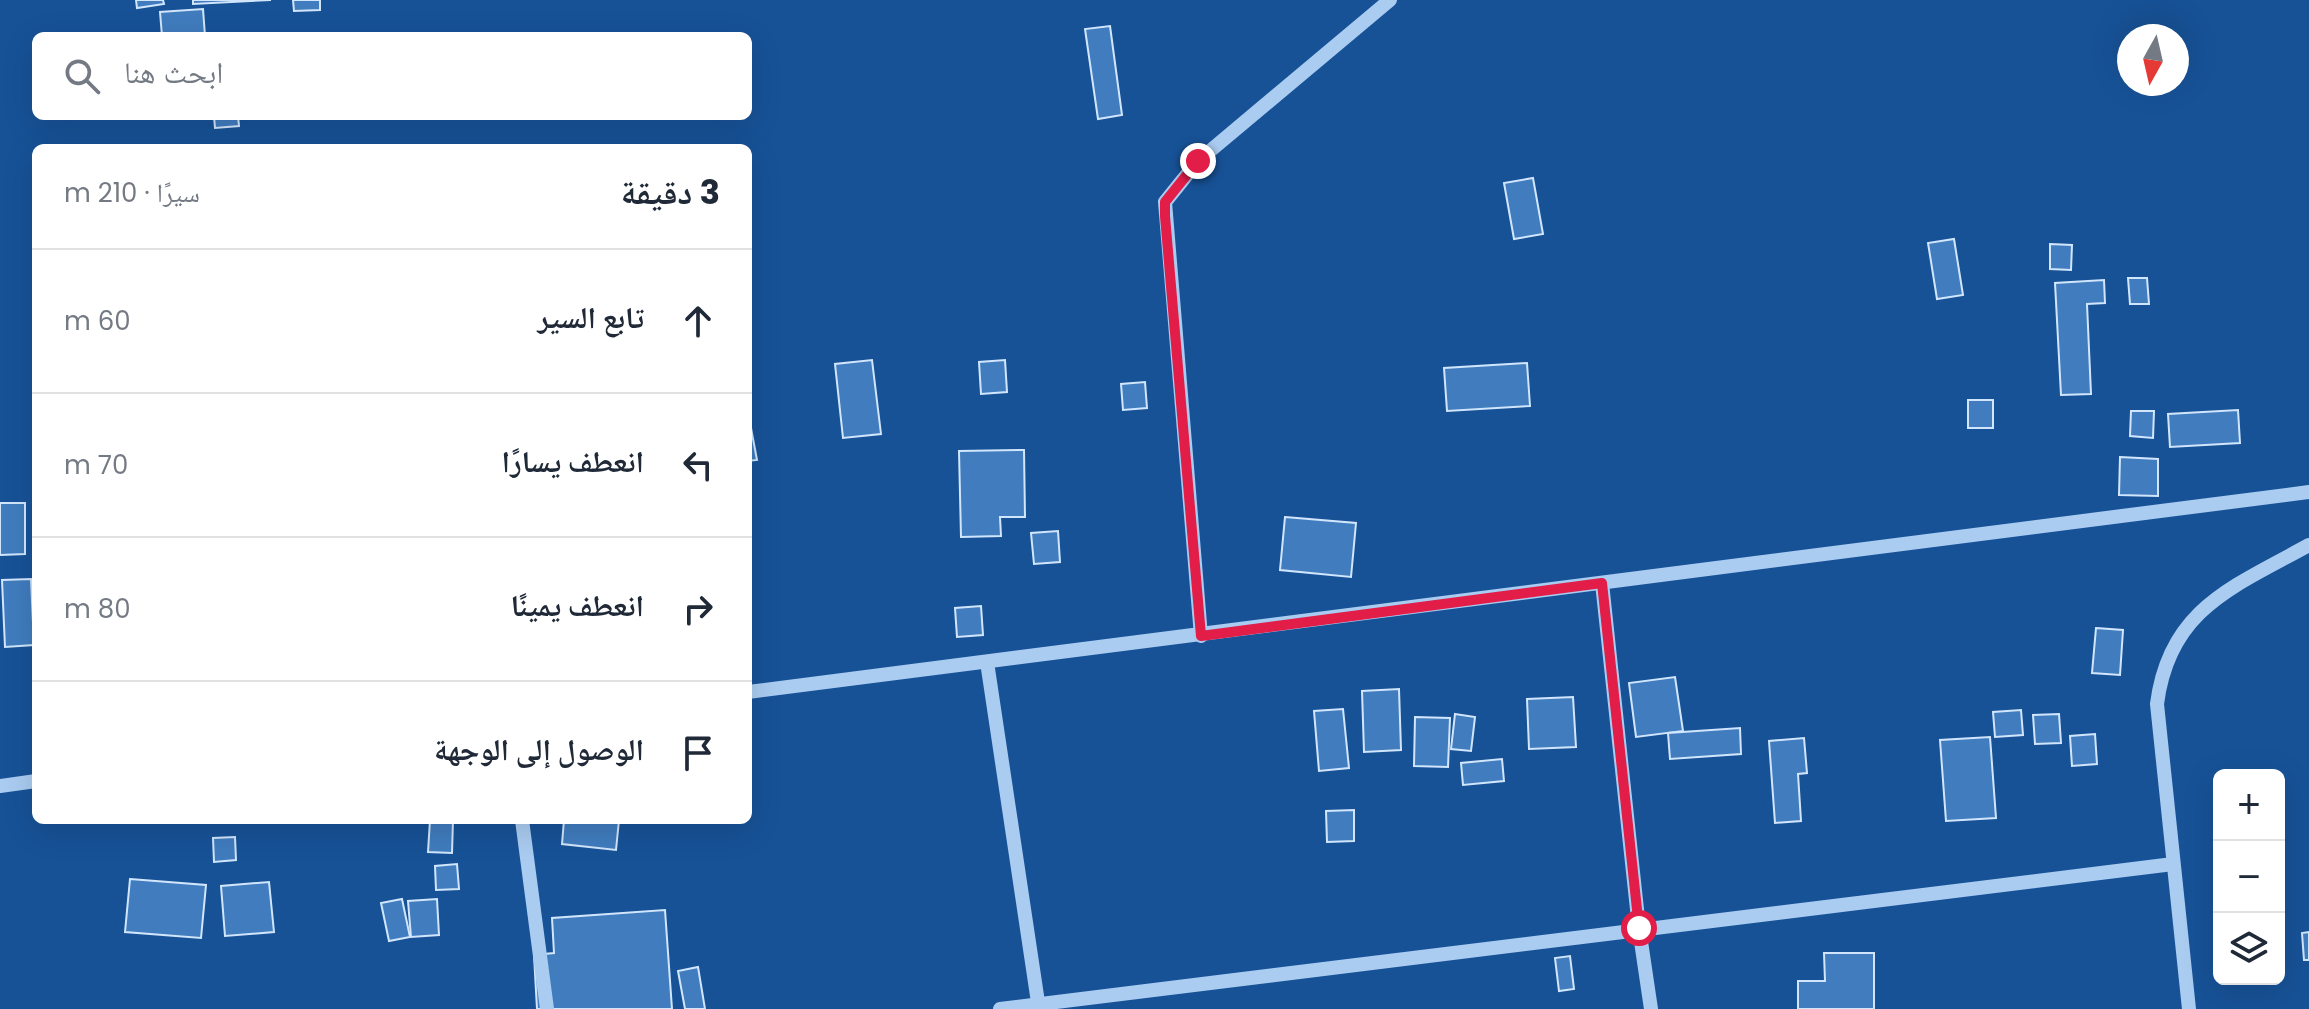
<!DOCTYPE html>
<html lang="ar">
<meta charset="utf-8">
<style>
body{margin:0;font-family:Poppins,"Noto Naskh Arabic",sans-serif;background:#f6f6f7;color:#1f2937;direction:rtl}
.controls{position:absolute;right:24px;bottom:24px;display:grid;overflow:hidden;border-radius:12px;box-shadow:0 8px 32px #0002}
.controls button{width:72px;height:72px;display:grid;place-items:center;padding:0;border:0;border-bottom:2px solid #e0e1e3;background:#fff;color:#1f2937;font:40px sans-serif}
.compass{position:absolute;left:2117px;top:24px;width:72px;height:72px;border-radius:50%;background:#fff;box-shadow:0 8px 32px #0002;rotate:188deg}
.stop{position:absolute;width:24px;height:24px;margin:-18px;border:6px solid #e11d48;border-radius:50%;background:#fff}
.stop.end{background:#e11d48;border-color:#fff;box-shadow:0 2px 8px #0008}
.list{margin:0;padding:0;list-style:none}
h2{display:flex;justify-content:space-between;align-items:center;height:104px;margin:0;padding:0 32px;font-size:34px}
h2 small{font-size:26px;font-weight:400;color:#747a83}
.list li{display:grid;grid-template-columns:52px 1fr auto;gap:24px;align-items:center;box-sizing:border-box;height:144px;padding:0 32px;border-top:2px solid #e0e1e3}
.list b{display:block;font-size:30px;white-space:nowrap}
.list em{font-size:26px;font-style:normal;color:#747a83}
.icon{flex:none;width:44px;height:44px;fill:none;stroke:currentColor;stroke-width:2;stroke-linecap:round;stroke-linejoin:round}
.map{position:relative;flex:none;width:2309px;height:1009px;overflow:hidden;direction:ltr}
.search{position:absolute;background:#fff;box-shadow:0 8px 32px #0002;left:32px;top:32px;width:720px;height:88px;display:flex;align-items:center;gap:20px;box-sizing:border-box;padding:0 28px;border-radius:12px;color:#747a83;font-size:30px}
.panel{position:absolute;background:#fff;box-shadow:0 8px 32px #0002;left:32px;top:144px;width:720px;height:680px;border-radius:12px;direction:rtl}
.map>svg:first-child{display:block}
.building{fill:#407cbe;stroke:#d1e6fc;stroke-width:2}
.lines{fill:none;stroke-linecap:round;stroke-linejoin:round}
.minor{stroke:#aaccf1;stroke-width:14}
.route{stroke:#e11d48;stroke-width:10}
</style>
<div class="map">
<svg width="2309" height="1009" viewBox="0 0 2309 1009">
<rect width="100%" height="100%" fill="#175297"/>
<g class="building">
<polygon points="136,0 163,0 164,4 137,8"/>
<polygon points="193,0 271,0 193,4"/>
<polygon points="293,0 320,0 320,10 294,11"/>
<polygon points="203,9 205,36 162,36 160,12"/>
<polygon points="1110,26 1122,115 1098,119 1085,29"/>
<polygon points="214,116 238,116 239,126 215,128"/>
<polygon points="1533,178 1543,234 1514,239 1504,183"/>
<polygon points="1954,239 1963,295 1937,299 1928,243"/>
<polygon points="2050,244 2072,245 2071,270 2050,269"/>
<polygon points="2128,278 2147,278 2149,304 2130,304"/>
<polygon points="2104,280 2105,303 2087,304 2091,394 2061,395 2055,283"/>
<polygon points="872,360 881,434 843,438 835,364"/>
<polygon points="1005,360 1007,392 981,394 979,362"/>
<polygon points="1527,363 1530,406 1447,411 1444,368"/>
<polygon points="1145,382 1147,408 1123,410 1121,384"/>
<rect x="1968" y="400" width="25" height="28"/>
<polygon points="2238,410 2240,443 2170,447 2168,414"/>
<polygon points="2131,411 2154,411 2153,438 2130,436"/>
<polygon points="748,412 757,460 748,461"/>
<polygon points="1024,450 1025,517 1000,517 1001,536 961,537 959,451"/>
<polygon points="2120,457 2158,459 2158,496 2119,495"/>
<polygon points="0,503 25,503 25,554 0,555"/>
<polygon points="1285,517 1356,523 1351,577 1280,570"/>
<polygon points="1058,531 1060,562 1034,564 1031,533"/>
<polygon points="31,579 34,645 5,647 2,580"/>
<polygon points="981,606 983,635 957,637 955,608"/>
<polygon points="2096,628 2123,630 2120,675 2092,673"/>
<polygon points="1675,677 1683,731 1636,737 1629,683"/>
<polygon points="1399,689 1401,750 1364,752 1362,691"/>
<polygon points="1573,697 1576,747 1529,749 1527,699"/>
<polygon points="1343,709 1349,768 1319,771 1314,711"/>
<polygon points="2021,710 2023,735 1995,737 1993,712"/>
<polygon points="1455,714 1475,717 1471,751 1451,749"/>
<polygon points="2059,714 2061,743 2035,744 2033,715"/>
<polygon points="1415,717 1450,718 1448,767 1414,766"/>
<polygon points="1740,728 1741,754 1670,759 1668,733"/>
<polygon points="2095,734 2097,764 2072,766 2070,736"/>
<polygon points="1990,737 1996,818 1946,821 1940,740"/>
<polygon points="1804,738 1807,773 1798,774 1801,821 1775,823 1769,741"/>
<polygon points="1502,759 1504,781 1463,785 1461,763"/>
<polygon points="1354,810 1354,841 1327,842 1326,811"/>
<polygon points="430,820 453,820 452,853 428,852"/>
<polygon points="564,820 619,820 616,850 562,844"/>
<polygon points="235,837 236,860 214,862 213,838"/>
<polygon points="457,864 459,889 436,890 435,866"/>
<polygon points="130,879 206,885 201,938 125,932"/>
<polygon points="269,882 274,932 225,936 221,886"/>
<polygon points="402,899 410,937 389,941 381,903"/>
<polygon points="437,899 439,935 411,937 408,901"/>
<polygon points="665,910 672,1009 537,1009 534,955 554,953 552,918"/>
<polygon points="2309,932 2309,960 2304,960 2302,933"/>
<polygon points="1824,953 1874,953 1874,1009 1798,1009 1798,981 1825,981"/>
<polygon points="1570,956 1574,989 1559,991 1555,958"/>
<polygon points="698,967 705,1009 685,1009 678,971"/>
</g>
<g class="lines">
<g class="minor">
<polyline points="1602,583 1639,928 1651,1009"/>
<polyline points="1201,636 1165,202 1198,161 1390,0"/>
<polyline points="987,662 1039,1009"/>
<polyline points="748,692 2309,492"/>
<polyline points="0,786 36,781"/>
<polyline points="522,820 547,1009"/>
<polyline points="1000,1009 2173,864"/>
<path d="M2189,1009L2157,704C2169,609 2233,587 2309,545"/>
</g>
</g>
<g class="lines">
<polyline class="route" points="1198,161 1165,202 1165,216 1201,636 1602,583 1639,928"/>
</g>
</svg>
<div class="controls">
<button>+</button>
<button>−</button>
<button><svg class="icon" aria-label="layers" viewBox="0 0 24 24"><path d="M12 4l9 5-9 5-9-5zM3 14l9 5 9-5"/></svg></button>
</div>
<svg class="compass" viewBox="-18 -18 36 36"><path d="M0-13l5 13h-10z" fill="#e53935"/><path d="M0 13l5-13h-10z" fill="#747a83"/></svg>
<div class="stop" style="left:1639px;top:928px"></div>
<div class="stop end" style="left:1198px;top:161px"></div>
<div class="search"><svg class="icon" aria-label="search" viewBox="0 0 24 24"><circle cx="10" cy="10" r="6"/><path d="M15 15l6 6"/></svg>ابحث هنا</div>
<section class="panel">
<h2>3 دقيقة<small>سيرًا · 210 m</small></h2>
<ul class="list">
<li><svg class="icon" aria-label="ahead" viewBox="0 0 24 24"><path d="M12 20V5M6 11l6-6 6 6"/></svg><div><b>تابع السير</b></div><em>60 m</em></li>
<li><svg class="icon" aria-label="left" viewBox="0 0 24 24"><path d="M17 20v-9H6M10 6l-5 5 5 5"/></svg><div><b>انعطف يسارًا</b></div><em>70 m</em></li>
<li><svg class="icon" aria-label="right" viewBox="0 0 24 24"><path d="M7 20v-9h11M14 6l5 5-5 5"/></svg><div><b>انعطف يمينًا</b></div><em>80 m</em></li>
<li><svg class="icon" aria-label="arrive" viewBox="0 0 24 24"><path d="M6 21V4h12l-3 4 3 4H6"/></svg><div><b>الوصول إلى الوجهة</b></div></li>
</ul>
</section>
</div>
